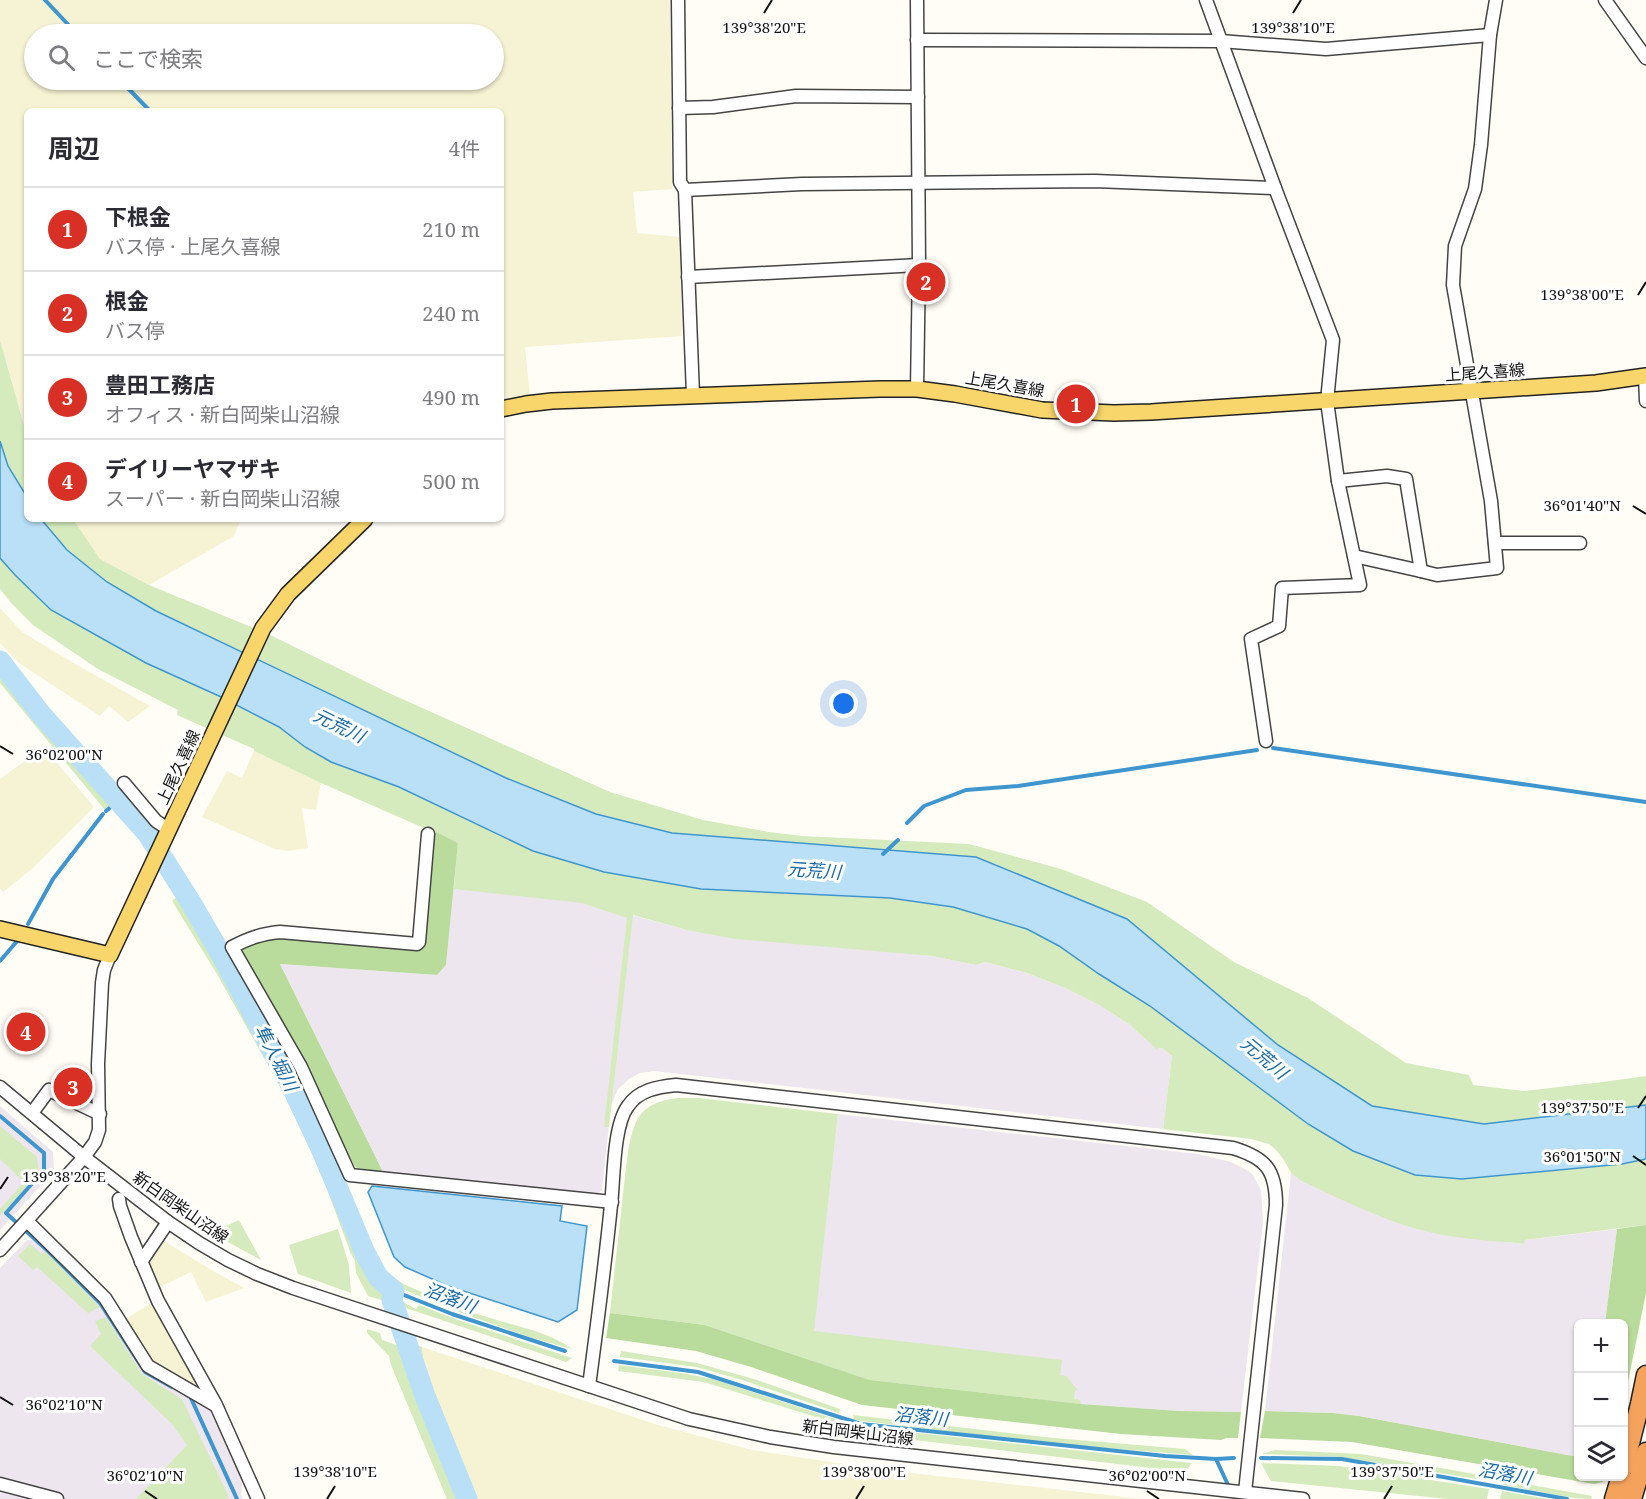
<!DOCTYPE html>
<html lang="ja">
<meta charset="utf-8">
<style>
body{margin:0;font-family:"Noto Serif","Noto Sans JP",serif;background:#f2f2f3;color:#2b2b33}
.controls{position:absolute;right:18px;bottom:18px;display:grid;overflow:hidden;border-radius:9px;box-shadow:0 2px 4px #0004}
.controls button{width:54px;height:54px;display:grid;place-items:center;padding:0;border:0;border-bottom:2px solid #e1e1e2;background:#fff;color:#2b2b33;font:30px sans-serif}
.you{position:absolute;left:844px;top:704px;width:21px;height:21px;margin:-15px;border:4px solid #fff;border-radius:50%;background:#1a73e8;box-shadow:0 0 0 9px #1a73e833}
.badge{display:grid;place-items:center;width:39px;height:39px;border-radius:50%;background:#d93025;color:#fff;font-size:20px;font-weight:700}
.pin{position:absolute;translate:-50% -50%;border:3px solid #fff;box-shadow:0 2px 6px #0006}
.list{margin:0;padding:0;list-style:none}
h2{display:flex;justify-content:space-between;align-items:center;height:78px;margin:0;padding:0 24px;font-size:26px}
h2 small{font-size:20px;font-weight:400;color:#7c7c81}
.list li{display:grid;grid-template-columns:39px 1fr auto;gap:18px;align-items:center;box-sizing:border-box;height:84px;padding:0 24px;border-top:2px solid #e1e1e2}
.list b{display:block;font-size:22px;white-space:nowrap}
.list p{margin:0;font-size:20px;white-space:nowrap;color:#7c7c81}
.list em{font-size:20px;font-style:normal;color:#7c7c81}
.icon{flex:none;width:33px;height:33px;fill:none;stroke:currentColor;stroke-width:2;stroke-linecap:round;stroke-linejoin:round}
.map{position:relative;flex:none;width:1646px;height:1499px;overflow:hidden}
.search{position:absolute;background:#fff;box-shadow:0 2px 4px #0004;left:24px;top:24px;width:480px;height:66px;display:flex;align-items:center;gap:15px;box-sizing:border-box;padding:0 21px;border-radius:33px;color:#7c7c81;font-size:22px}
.panel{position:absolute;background:#fff;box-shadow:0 2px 4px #0004;left:24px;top:108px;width:480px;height:414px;border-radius:9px}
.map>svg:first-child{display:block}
.industrial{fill:#eee6ef}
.farmland{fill:#f6f3d4;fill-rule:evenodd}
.green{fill:#d5ebbd}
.forest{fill:#b9dc9c}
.water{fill:#b9e0f7;stroke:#3f96cf;stroke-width:1.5}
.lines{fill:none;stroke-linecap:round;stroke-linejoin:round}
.stream{stroke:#3f96cf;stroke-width:4}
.river{stroke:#b9e0f7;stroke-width:21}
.minor-casing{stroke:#444;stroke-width:15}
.major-casing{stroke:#222;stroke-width:18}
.highway-casing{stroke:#222;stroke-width:21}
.minor{stroke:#fff;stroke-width:12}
.major{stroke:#f9d66b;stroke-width:15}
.highway{stroke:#f5a25d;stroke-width:18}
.ticks{fill:none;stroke:#111;stroke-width:2}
.labels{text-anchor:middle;stroke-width:6;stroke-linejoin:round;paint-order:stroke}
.street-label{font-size:16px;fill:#111;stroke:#fff}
.water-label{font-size:18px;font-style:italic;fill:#1768a6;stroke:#fff}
.ticks-label{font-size:15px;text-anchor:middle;fill:#111;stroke:#fff;stroke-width:6;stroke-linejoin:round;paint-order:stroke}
</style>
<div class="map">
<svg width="1646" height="1499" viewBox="0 0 1646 1499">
<rect width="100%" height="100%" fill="#fffdf5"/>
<g class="industrial">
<polygon points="458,843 606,908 687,930 932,956 976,965 985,962 1027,973 1065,988 1099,1005 1129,1024 1156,1049 1162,1048 1172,1056 1163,1129 654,1071 640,1073 629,1079 618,1089 611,1105 602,1190 596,1195 383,1172 280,964 437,975 446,965"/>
<polygon points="0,1106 53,1152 54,1171 0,1230"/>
<polygon points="838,1114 1198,1154 1231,1162 1247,1170 1253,1175 1261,1190 1263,1222 1241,1412 1179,1411 1081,1404 870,1380 810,1360"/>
<polygon points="1291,1173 1301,1181 1377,1215 1417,1229 1447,1235 1523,1244 1525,1240 1617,1229 1605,1323 1578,1324 1578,1457 1359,1416 1333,1413 1265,1411"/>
<polygon points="27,1240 40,1240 102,1301 146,1371 207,1405 239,1472 242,1483 241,1495 243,1499 0,1499 0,1268"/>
</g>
<g class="farmland">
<path d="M0,0H670L672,189L633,192L637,233L680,237L682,336L525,347L530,397L501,399V111H27V436L0,340ZM34,34H494V80H34Z"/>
<polygon points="73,519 241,519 234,536 149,585 100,559"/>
<polygon points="0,608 22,632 70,661 150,706 128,722 109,706 100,716 19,663 0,643"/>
<polygon points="44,747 94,807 33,868 3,892 0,888 0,779"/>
<polygon points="254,751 321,783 316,810 302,808 308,848 288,851 275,849 202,817 227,771 242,778"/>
<polygon points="164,1241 215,1272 244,1288 206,1302 191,1272 160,1287 148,1267"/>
<polygon points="151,1303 200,1390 153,1363 126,1319"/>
<polygon points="422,1347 658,1425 752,1450 876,1469 1143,1499 474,1499 426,1382"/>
</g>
<g class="green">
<polygon points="0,340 27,436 27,497 8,466 0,441"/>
<polygon points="41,519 73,519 100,559 149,585 268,634 391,694 610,792 703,820 769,832 802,836 969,844 1061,869 1147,902 1234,962 1308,998 1406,1063 1469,1075 1473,1085 1524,1091 1603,1082 1646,1076 1646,1105 1484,1124 1372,1106 1278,1045 1127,919 672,833 596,814 506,778 156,611 107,582 67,550"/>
<path d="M0,558L15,576L51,610L279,728L305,747L331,762L399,787L533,851L604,872L701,889L890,898L953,907L1027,929L1059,946L1099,974L1150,1006L1308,1124L1462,1179L1622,1164L1646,1159V1225L1525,1240L1524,1244C1488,1240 1451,1239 1417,1229C1377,1218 1339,1198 1301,1181L1291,1173L1284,1160L1277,1151L1269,1144L1251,1139L1163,1129L1172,1056L1162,1048L1156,1049L1129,1024L1099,1005L1065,988L1027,973L985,962L976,965L932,956L735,939L687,930L633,915L609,1127H604L627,918L582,903L454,889L458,843L321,783L254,751V749L177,715L178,710L98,669L33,625L12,604L0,589Z"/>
<polygon points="0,671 44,728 107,802 109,806 105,810 0,683"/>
<path d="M191,888L293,1066L338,1164L377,1262C388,1279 403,1284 422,1292C444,1302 467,1311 490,1318C518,1327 549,1332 572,1349L529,1337L445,1307L388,1283L378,1275L351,1217L304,1101L272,1040L186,892Z"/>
<path d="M177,897C198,930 217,963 236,995C257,1030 277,1064 295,1100C314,1139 325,1183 345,1222C359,1251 358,1272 388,1290V1302L368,1296L356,1273L355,1261L351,1254L321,1173L284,1094L217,974L172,901Z"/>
<path d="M678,1098H699L838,1114L814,1331L1062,1360L1060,1375L1066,1376L1078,1390H1075L1074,1399L1080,1400L1081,1404L870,1380L705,1325L610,1313C614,1273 619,1234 623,1194C626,1172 627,1142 636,1122C644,1105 661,1100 678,1098Z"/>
<polygon points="0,1126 37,1157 39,1173 0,1216 0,1209 24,1182 0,1159"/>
<polygon points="239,1220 261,1260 211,1233"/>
<polygon points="338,1229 349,1265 351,1293 298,1274 289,1245"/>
<polygon points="30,1244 42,1254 45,1251 100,1307 88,1313 37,1267 33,1270 18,1256"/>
<polygon points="399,1300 416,1309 419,1305 458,1320 572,1358 566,1362 400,1306"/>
<polygon points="106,1317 142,1374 182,1399 229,1497 224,1499 136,1499 187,1445 172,1424 90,1346 101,1334 95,1321"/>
<polygon points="367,1329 380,1333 382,1340 402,1347 418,1392 462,1499 447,1499 391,1365 389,1356 367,1333"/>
<polygon points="414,1344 422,1347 426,1382 474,1499 470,1499 421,1377"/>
<polygon points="621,1351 697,1363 757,1380 840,1409 839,1413 742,1380 696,1367 620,1357"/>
<polygon points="619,1365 681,1373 713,1379 835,1419 835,1423 704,1382 618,1371"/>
<polygon points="853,1415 1054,1438 1185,1449 1193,1455 1054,1444 854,1420"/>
<polygon points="854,1426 855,1426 1192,1463 1185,1472 855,1433"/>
<polygon points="1275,1450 1361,1454 1486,1476 1489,1481 1341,1457 1262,1454"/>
<polygon points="1261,1463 1339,1466 1489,1489 1487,1499 1448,1499 1271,1481"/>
<polygon points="1503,1480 1592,1496 1591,1499 1574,1498 1503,1485"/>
<polygon points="1502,1491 1548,1499 1500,1499"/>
</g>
<g class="forest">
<polygon points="436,832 458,843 446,965 437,975 280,964 383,1172 357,1168 354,1165 242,954 243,947 277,938 420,950 423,948 432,836"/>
<polygon points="1646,1225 1646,1293 1624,1401 1624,1324 1605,1323 1617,1229"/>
<polygon points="610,1313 705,1325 870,1380 1081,1404 1179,1411 1241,1412 1238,1438 1226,1438 1221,1440 1121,1434 862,1405 751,1367 696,1351 606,1338"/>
<polygon points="1265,1411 1333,1413 1359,1416 1578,1457 1578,1476 1604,1477 1603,1482 1594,1484 1352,1442 1260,1438"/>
</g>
<g class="water">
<polygon points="0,441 8,466 27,497 27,519 41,519 67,550 107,582 156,611 506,778 596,814 672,833 976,857 1127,919 1278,1045 1372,1106 1484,1124 1646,1105 1646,1159 1622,1164 1462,1179 1415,1175 1353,1151 1308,1124 1150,1006 1099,974 1059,946 1027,929 953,907 890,898 701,889 604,872 533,851 399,787 331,762 305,747 279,727 219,696 146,663 51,610 15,575 0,558"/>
<polygon points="372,1186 562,1206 560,1221 587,1226 577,1310 558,1322 448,1286 405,1267 394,1257 368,1192"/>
</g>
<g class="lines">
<g class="stream">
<polyline points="45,0 77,34"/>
<polyline points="120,80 150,111"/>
<polyline points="1273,748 1646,802"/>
<polyline points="106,811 118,801"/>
<polyline points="907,823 924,806 966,790 1018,786 1257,750"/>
<polyline points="883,854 898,840"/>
<polyline points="28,924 53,879 103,814"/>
<polyline points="0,961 18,940"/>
<polyline points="0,1116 44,1153 44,1170 6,1213 48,1251 100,1303 145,1372 172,1387"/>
<polyline points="394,1291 452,1314 565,1351"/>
<polyline points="614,1361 698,1372 861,1424 1165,1456 1216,1459 1234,1458"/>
<polyline points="187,1395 190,1396 237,1499"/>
<polyline points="1261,1458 1342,1459 1567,1499"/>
<polyline points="1216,1459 1229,1487"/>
</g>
<polyline class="river" points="0,661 40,713 147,833 190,901 222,956 291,1085 320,1146 365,1253 378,1277 394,1291 392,1300 425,1396 467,1499"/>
<defs>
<g id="minor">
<polyline points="678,0 680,182 685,190 693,395"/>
<polyline points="917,0 919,265 917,389"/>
<polyline points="1206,0 1275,188 1333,340 1327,401 1338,481 1360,585 1282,588 1279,626 1251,639 1266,741"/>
<polyline points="1605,0 1646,58"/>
<polyline points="917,40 1220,41 1326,49 1490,35"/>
<polyline points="679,108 713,107 796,96 918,97"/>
<polyline points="685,190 802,184 1095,181 1275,188"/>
<polyline points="688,277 919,265"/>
<polyline points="1645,376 1646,401"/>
<polyline points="1338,481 1387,476 1406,479 1421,571 1437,575 1497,568 1491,501 1453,285 1455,246 1475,189 1481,145 1490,35 1496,0"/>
<polyline points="1495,543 1580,543"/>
<polyline points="1354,556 1421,571"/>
<polyline points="124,783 156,821 168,829"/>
<path d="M428,834L419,942L417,944L280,932C261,934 249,938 232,947L301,1067L350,1175L612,1202"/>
<polyline points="0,1087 84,1157 168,1222 199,1243 228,1260 257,1274 293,1288 689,1419 770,1437 834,1447 1303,1499"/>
<polyline points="32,1113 49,1090 100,1114"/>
<polyline points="119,1199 120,1206 131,1237 158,1301 216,1405 258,1499"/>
<polyline points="27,1221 105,1298 148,1366 215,1405"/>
<polyline points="0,1250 84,1157 95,1142 99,1130 98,1064 102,983 104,970 110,955"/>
<polyline points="141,1262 168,1222"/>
<path d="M589,1386C597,1326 605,1265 611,1205C614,1179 613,1126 628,1106C639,1090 657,1087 676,1085L1233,1148C1266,1158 1276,1170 1276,1205L1245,1492"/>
<polyline points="0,1484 57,1499"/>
</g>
<g id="major">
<polyline points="501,409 526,404 552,401 880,389 917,389 955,394 1042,410 1114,413 1151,412 1596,383 1646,376"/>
<polyline points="0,929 110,955 263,628 288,594 365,519"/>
</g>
<g id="highway">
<polyline points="1624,1467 1640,1404 1646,1375"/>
<polyline points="1614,1499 1621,1476"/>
<polyline points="1632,1499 1646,1452"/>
</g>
</defs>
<use href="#minor" class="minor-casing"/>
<use href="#major" class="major-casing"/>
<use href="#highway" class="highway-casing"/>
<use href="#minor" class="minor"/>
<use href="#major" class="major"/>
<use href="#highway" class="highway"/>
</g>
<path class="ticks" d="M764,13L772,0M1293,13L1301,0M1638,295L1646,282M1633,506L1646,514M0,746L13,754M1638,1108L1646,1096M1633,1156L1646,1165M0,1189L8,1177M0,1397L13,1405M145,1491L157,1499M1147,1491L1159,1499M327,1499L335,1486M856,1499L864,1486M1384,1499L1392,1486"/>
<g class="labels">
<g class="street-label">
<text transform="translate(1485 372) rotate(-4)" y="6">上尾久喜線</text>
<text transform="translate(1005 384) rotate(10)" y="6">上尾久喜線</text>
<text transform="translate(178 767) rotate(-65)" y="6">上尾久喜線</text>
<text transform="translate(181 1207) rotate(35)" y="6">新白岡柴山沼線</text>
<text transform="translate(858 1432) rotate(7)" y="6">新白岡柴山沼線</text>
</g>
<g class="water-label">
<text transform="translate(339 726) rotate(26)" y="6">元荒川</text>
<text transform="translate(814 871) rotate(4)" y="6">元荒川</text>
<text transform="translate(276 1058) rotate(63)" y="6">隼人堀川</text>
<text transform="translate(1264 1058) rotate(40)" y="6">元荒川</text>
<text transform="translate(450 1298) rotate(21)" y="6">沼落川</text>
<text transform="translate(921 1417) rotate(6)" y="6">沼落川</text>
<text transform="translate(1505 1474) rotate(10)" y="6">沼落川</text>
</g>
</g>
<g class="ticks-label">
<text x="1293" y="33">139°38'10"E</text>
<text x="764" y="33">139°38'20"E</text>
<text x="1582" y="300">139°38'00"E</text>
<text x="1582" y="511">36°01'40"N</text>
<text x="64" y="760">36°02'00"N</text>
<text x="1582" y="1113">139°37'50"E</text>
<text x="1582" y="1162">36°01'50"N</text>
<text x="64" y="1182">139°38'20"E</text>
<text x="64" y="1410">36°02'10"N</text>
<text x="335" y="1477">139°38'10"E</text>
<text x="864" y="1477">139°38'00"E</text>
<text x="1392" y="1477">139°37'50"E</text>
<text x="145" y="1481">36°02'10"N</text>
<text x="1147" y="1481">36°02'00"N</text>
</g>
</svg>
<div class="controls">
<button>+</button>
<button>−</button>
<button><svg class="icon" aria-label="layers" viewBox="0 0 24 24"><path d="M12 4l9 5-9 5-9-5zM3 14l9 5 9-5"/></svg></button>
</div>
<div class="you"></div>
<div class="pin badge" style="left:1076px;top:404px">1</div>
<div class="pin badge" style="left:926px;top:282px">2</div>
<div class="pin badge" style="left:73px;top:1087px">3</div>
<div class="pin badge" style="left:26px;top:1032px">4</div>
<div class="search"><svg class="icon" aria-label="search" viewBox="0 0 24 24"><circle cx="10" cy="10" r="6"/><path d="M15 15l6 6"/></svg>ここで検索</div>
<section class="panel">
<h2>周辺<small>4件</small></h2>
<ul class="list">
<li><span class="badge">1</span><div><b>下根金</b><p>バス停 · 上尾久喜線</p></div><em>210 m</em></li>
<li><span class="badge">2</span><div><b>根金</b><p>バス停</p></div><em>240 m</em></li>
<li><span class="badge">3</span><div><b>豊田工務店</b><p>オフィス · 新白岡柴山沼線</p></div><em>490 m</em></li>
<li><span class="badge">4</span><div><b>デイリーヤマザキ</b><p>スーパー · 新白岡柴山沼線</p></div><em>500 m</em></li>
</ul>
</section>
</div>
